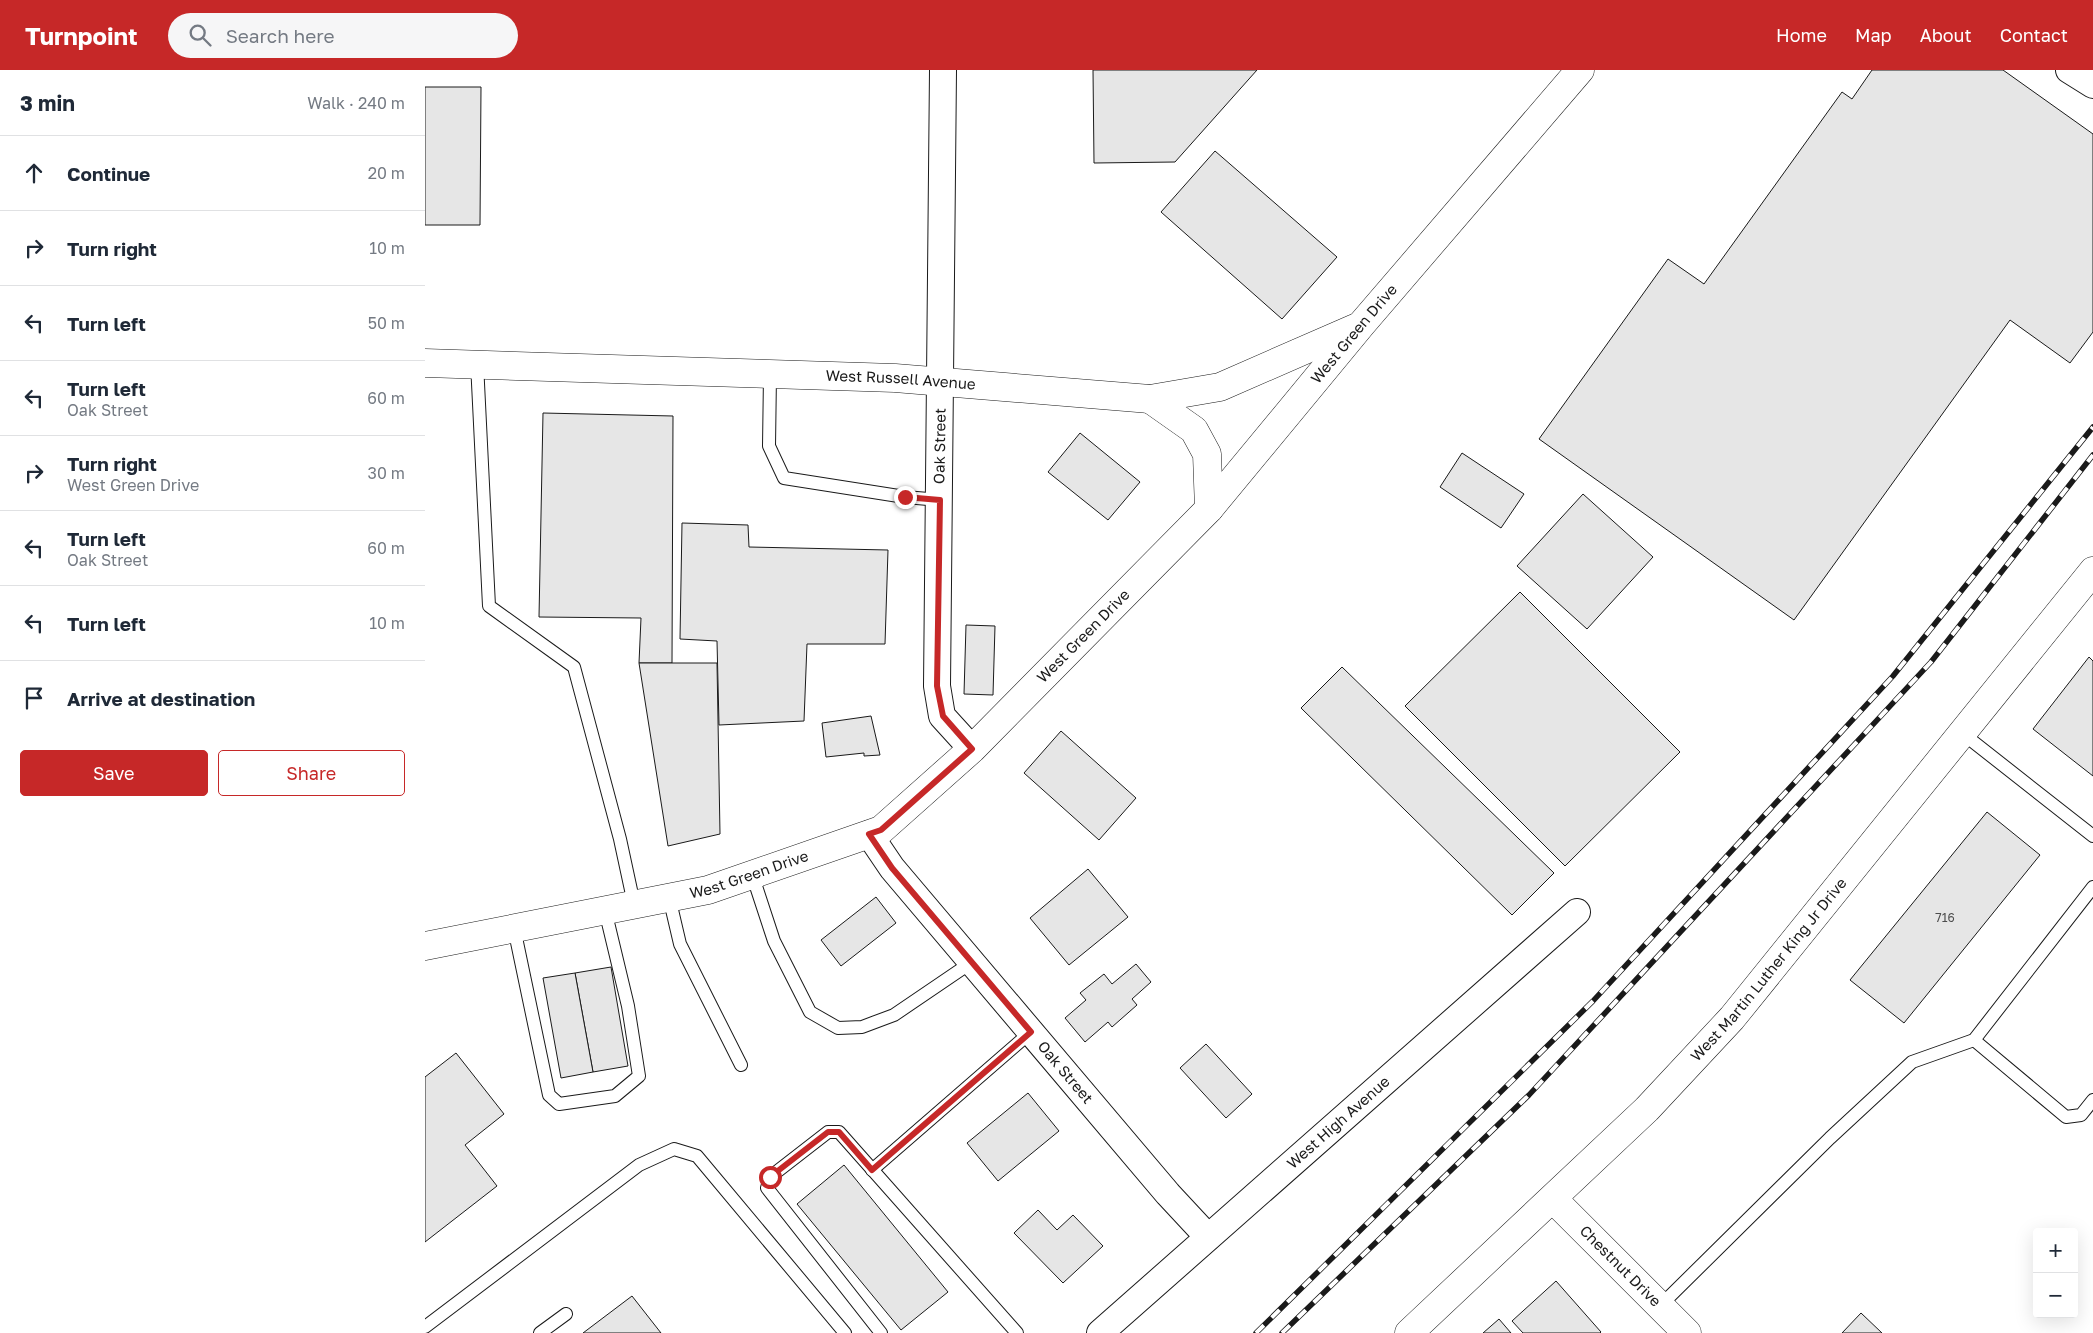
<!DOCTYPE html>
<meta charset="utf-8">
<style>
body{margin:0;font-family:"Golos Text",sans-serif;background:#f6f6f7;color:#1f2937}
.controls{position:absolute;right:15px;bottom:15px;display:grid;overflow:hidden;border-radius:5px;box-shadow:0 5px 20px #0002}
.controls button{width:45px;height:45px;display:grid;place-items:center;padding:0;border:0;border-bottom:1px solid #e0e1e3;background:#fff;color:#1f2937;font:25px sans-serif}
.stop{position:absolute;width:15px;height:15px;margin:-11px;border:4px solid #c62828;border-radius:50%;background:#fff}
.stop.end{background:#c62828;border-color:#fff;box-shadow:0 1px 5px #0008}
.list{margin:0;padding:0;list-style:none}
h2{display:flex;justify-content:space-between;align-items:center;height:65px;margin:0;padding:0 20px;font-size:21px}
h2 small{font-size:16px;font-weight:400;color:#747a83}
.list li{display:grid;grid-template-columns:32px 1fr auto;gap:15px;align-items:center;box-sizing:border-box;height:75px;padding:0 20px;border-top:1px solid #e0e1e3}
.list b{display:block;font-size:19px;white-space:nowrap}
.list p{margin:0;font-size:16px;white-space:nowrap;color:#747a83}
.list em{font-size:16px;font-style:normal;color:#747a83}
.actions{display:flex;gap:10px;padding:15px 20px}
.actions a{flex:1;padding:11px 0;border:1px solid #c62828;border-radius:5px;text-align:center;font-size:18px;color:#c62828}
.actions .main{background:#c62828;color:#fff}
.icon{flex:none;width:28px;height:28px;fill:none;stroke:currentColor;stroke-width:2;stroke-linecap:round;stroke-linejoin:round}
.map{position:relative;flex:none;width:1668px;height:1263px;overflow:hidden}
header{display:flex;align-items:center;gap:30px;box-sizing:border-box;height:70px;padding:0 25px;background:#c62828;color:#fff}
header strong{font-size:24px}
nav{display:flex;gap:28px;margin-inline-start:auto;font-size:18px}
.search{width:350px;height:45px;background:#f6f6f7;display:flex;align-items:center;gap:12px;box-sizing:border-box;padding:0 18px;border-radius:28px;color:#747a83;font-size:19px}
main{display:flex}
aside{flex:1;background:#fff}
.map>svg:first-child{display:block}
.building{fill:#e6e6e6;stroke:#1a1a1a}
.lines{fill:none;stroke-linecap:round;stroke-linejoin:round}
.lane-casing{stroke:#1a1a1a;stroke-width:14}
.street-casing{stroke:#1a1a1a;stroke-width:28}
.secondary-casing{stroke:#1a1a1a;stroke-width:29}
.lane{stroke:#fff;stroke-width:12}
.street{stroke:#fff;stroke-width:26}
.secondary{stroke:#fff;stroke-width:28}
.rail-casing{stroke:#1a1a1a;stroke-width:5.5}
.rail{stroke:#fff;stroke-width:4;stroke-dasharray:11;stroke-linecap:butt}
.route{stroke:#c62828;stroke-width:6}
.labels{text-anchor:middle;stroke-width:4;stroke-linejoin:round;paint-order:stroke}
.number-label{font-size:12px;fill:#4d4d4d}
.street-label{font-size:15px;fill:#1a1a1a;stroke:#fff}
</style>
<header>
<strong>Turnpoint</strong>
<div class="search"><svg class="icon" aria-label="search" viewBox="0 0 24 24"><circle cx="10" cy="10" r="6"/><path d="M15 15l6 6"/></svg>Search here</div>
<nav><a>Home</a><a>Map</a><a>About</a><a>Contact</a></nav>
</header>
<main>
<aside>
<h2>3 min<small>Walk · 240 m</small></h2>
<ul class="list">
<li><svg class="icon" aria-label="ahead" viewBox="0 0 24 24"><path d="M12 20V5M6 11l6-6 6 6"/></svg><div><b>Continue</b></div><em>20 m</em></li>
<li><svg class="icon" aria-label="right" viewBox="0 0 24 24"><path d="M7 20v-9h11M14 6l5 5-5 5"/></svg><div><b>Turn right</b></div><em>10 m</em></li>
<li><svg class="icon" aria-label="left" viewBox="0 0 24 24"><path d="M17 20v-9H6M10 6l-5 5 5 5"/></svg><div><b>Turn left</b></div><em>50 m</em></li>
<li><svg class="icon" aria-label="left" viewBox="0 0 24 24"><path d="M17 20v-9H6M10 6l-5 5 5 5"/></svg><div><b>Turn left</b><p>Oak Street</p></div><em>60 m</em></li>
<li><svg class="icon" aria-label="right" viewBox="0 0 24 24"><path d="M7 20v-9h11M14 6l5 5-5 5"/></svg><div><b>Turn right</b><p>West Green Drive</p></div><em>30 m</em></li>
<li><svg class="icon" aria-label="left" viewBox="0 0 24 24"><path d="M17 20v-9H6M10 6l-5 5 5 5"/></svg><div><b>Turn left</b><p>Oak Street</p></div><em>60 m</em></li>
<li><svg class="icon" aria-label="left" viewBox="0 0 24 24"><path d="M17 20v-9H6M10 6l-5 5 5 5"/></svg><div><b>Turn left</b></div><em>10 m</em></li>
<li><svg class="icon" aria-label="arrive" viewBox="0 0 24 24"><path d="M6 21V4h12l-3 4 3 4H6"/></svg><div><b>Arrive at destination</b></div></li>
</ul>
<div class="actions"><a class="main">Save</a><a>Share</a></div>
</aside>
<div class="map">
<svg width="1668" height="1263" viewBox="0 0 1668 1263">
<rect width="100%" height="100%" fill="#fff"/>
<g class="building">
<polygon points="668,0 832,0 750,92 669,93"/>
<polygon points="1447,0 1578,0 1668,64 1668,262 1645,293 1585,250 1369,550 1114,369 1243,189 1279,214 1417,22 1427,29"/>
<polygon points="0,17 56,17 55,155 0,155"/>
<polygon points="790,81 912,187 857,249 736,142"/>
<polygon points="118,343 248,346 247,593 214,593 216,548 114,547"/>
<polygon points="655,363 715,412 683,450 623,402"/>
<polygon points="1037,383 1099,424 1076,458 1015,417"/>
<polygon points="1158,424 1228,487 1162,559 1092,496"/>
<polygon points="257,453 323,455 324,477 463,480 460,574 382,574 379,651 294,655 292,571 255,569"/>
<polygon points="1095,522 1255,682 1140,796 980,636"/>
<polygon points="541,555 570,556 568,625 539,624"/>
<polygon points="1664,587 1668,591 1668,706 1608,659"/>
<polygon points="214,593 292,593 295,764 243,776"/>
<polygon points="917,597 1129,803 1087,845 876,638"/>
<polygon points="446,646 455,685 439,686 439,683 401,687 397,653"/>
<polygon points="636,661 711,728 674,770 599,703"/>
<polygon points="1562,742 1615,785 1479,953 1425,910"/>
<polygon points="663,799 703,847 644,895 605,848"/>
<polygon points="451,827 471,853 416,896 396,870"/>
<polygon points="711,894 726,912 707,929 712,935 687,957 683,952 660,972 640,948 661,930 655,923 679,904 687,914"/>
<polygon points="186,897 203,996 168,1002 150,903"/>
<polygon points="150,903 168,1002 136,1008 118,908"/>
<polygon points="781,974 827,1024 801,1048 755,998"/>
<polygon points="31,983 79,1044 40,1075 72,1116 0,1172 0,1007"/>
<polygon points="603,1023 634,1061 573,1111 542,1073"/>
<polygon points="419,1095 523,1222 476,1260 372,1134"/>
<polygon points="613,1140 632,1160 648,1145 678,1176 638,1213 589,1163"/>
<polygon points="1131,1211 1176,1262 1175,1263 1098,1263 1087,1251"/>
<polygon points="207,1226 236,1263 158,1263"/>
<polygon points="1436,1243 1457,1263 1417,1263"/>
<polygon points="1074,1249 1086,1263 1058,1263"/>
</g>
<g class="lines">
<defs>
<g id="lane">
<polyline points="52,293 64,536 149,597 195,769 209,834"/>
<polyline points="345,305 344,376 359,408 480,427 515,430"/>
<polyline points="1537,663 1668,766"/>
<polyline points="327,804 349,871 385,942 413,958 437,957 469,945 547,892"/>
<polyline points="244,827 255,874 316,995"/>
<polyline points="89,858 124,1025 134,1034 190,1026 214,1006 203,936 180,840"/>
<polyline points="1549,970 1641,1047 1656,1045 1668,1030"/>
<polyline points="447,1100 606,962"/>
<polyline points="1235,1236 1405,1068 1487,992 1549,970 1668,817"/>
<polyline points="0,1257 214,1095 249,1079 272,1086 420,1263"/>
<polyline points="115,1263 141,1244"/>
<polyline points="456,1263 342,1118 345,1107 403,1062 414,1062 592,1263"/>
</g>
<g id="street">
<polyline points="518,0 512,616 517,646 547,679"/>
<polyline points="1644,0 1668,15"/>
<path id="s1" d="M444,764L467,798L743,1124L783,1167"/>
<path id="s2" d="M675,1263L1152,842"/>
</g>
<g id="secondary">
<path id="s3" d="M0,293L470,308L725,329L795,317L930,258"/>
<polyline points="725,329 769,360 782,384 784,439"/>
<path id="s4" d="M0,876L283,820L456,760L547,679L784,439L936,255L1155,0"/>
<path id="s5" d="M1128,1129L1262,1263"/>
<path id="s6" d="M984,1263L1222,1039L1307,948L1668,501"/>
</g>
</defs>
<use href="#lane" class="lane-casing"/>
<use href="#street" class="street-casing"/>
<use href="#secondary" class="secondary-casing"/>
<use href="#lane" class="lane"/>
<use href="#street" class="street"/>
<use href="#secondary" class="secondary"/>
<defs>
<g id="rail">
<polyline points="831,1263 1168,931 1468,606 1668,357"/>
<polyline points="857,1263 1104,1025 1506,592 1668,385"/>
</g>
</defs>
<use href="#rail" class="rail-casing"/>
<use href="#rail" class="rail"/>
</g>
<g class="lines">
<polyline class="route" points="345,1107 403,1062 414,1062 447,1100 606,962 467,798 444,764 456,760 547,679 518,646 512,616 515,430 480,427"/>
</g>
<g class="labels">
<g class="number-label">
<text x="1520" y="852">716</text>
</g>
<g class="street-label">
<text dy="5" stroke="none"><textPath href="#s4" startOffset="1158">West Green Drive</textPath></text>
<text dy="5" stroke="none"><textPath href="#s3" startOffset="476">West Russell Avenue</textPath></text>
<text transform="translate(515 376) rotate(-89)" y="5">Oak Street</text>
<text dy="5" stroke="none"><textPath href="#s4" startOffset="752">West Green Drive</textPath></text>
<text dy="5" stroke="none"><textPath href="#s4" startOffset="332">West Green Drive</textPath></text>
<text dy="5" stroke="none"><textPath href="#s6" startOffset="512">West Martin Luther King Jr Drive</textPath></text>
<text dy="5" stroke="none"><textPath href="#s1" startOffset="309">Oak Street</textPath></text>
<text dy="5" stroke="none"><textPath href="#s2" startOffset="318">West High Avenue</textPath></text>
<text dy="5" stroke="none"><textPath href="#s5" startOffset="95">Chestnut Drive</textPath></text>
</g>
</g>
</svg>
<div class="controls">
<button>+</button>
<button>−</button>
</div>
<div class="stop" style="left:345px;top:1107px"></div>
<div class="stop end" style="left:480px;top:427px"></div>
</div>
</main>
